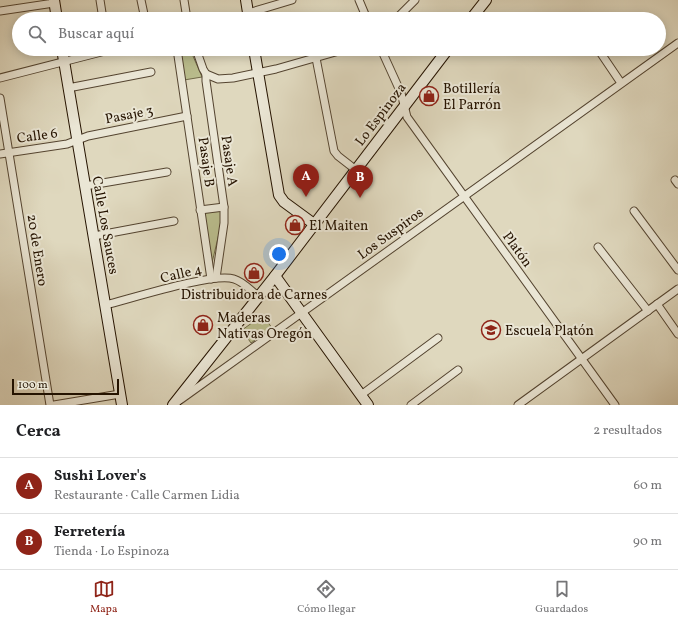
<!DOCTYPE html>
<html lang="es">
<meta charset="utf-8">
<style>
body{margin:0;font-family:Vollkorn,serif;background:#f6f6f6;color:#202124}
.scale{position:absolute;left:12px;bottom:10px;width:107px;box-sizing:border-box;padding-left:4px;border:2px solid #251300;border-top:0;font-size:11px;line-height:14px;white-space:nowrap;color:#251300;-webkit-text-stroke:3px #eae6d5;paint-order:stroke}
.you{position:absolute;left:279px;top:254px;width:14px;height:14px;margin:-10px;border:3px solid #fff;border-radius:50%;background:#1a73e8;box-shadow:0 0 0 6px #1a73e833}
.badge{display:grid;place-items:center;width:26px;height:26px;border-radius:50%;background:#8f2418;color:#fff;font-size:13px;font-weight:700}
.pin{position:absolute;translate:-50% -33px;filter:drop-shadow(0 1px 2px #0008)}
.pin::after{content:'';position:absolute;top:21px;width:14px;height:12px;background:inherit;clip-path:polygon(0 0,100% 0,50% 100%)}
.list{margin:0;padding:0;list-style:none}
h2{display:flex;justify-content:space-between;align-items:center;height:52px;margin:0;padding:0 16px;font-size:17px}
h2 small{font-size:13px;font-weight:400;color:#757577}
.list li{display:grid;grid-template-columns:26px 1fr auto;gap:12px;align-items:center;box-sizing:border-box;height:56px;padding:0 16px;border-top:1px solid #e0e0e0}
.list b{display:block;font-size:15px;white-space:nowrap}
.list p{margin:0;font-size:13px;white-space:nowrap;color:#757577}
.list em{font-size:13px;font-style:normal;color:#757577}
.icon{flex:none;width:22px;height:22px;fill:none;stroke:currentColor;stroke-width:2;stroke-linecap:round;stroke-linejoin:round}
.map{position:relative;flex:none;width:678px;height:405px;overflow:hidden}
.search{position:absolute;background:#fff;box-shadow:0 2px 10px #0003;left:12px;right:12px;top:12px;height:44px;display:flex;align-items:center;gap:10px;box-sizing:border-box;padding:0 14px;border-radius:22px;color:#757577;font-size:15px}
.sheet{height:164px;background:#fff}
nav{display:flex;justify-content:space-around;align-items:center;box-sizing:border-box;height:56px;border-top:1px solid #e0e0e0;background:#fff;font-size:11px;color:#757577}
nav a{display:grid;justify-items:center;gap:2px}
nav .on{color:#8f2418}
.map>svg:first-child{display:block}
.green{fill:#b9bc8c;stroke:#6f6846}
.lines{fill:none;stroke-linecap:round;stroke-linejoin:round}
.street-casing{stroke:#544430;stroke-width:9}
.secondary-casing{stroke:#251300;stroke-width:12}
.street{stroke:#eae6d5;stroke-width:7}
.secondary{stroke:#eae6d5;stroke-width:10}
.labels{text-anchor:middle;stroke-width:4;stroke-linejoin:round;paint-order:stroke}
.poi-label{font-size:14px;fill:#251300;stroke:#eae6d5;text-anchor:start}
.street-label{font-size:14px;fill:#251300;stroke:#eae6d5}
</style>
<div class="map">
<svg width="678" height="405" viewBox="0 0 678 405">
<rect width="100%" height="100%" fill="#dfd8be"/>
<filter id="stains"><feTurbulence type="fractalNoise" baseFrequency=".005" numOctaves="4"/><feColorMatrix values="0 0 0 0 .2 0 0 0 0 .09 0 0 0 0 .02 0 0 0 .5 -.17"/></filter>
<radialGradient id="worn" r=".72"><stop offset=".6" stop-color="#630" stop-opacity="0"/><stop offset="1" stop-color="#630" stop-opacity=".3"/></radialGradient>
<g class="green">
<polygon points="179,49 190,49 202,77 184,80"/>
<polygon points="221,210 222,221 211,267 203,212"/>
<polygon points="263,315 272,328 251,343 242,330"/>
</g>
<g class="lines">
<defs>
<g id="street">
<polyline points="100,0 103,19"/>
<polyline points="141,0 145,19"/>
<polyline points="184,0 187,19"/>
<polyline points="359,0 367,19"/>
<polyline points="0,11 54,3"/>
<polyline points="248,13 292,0"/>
<polyline points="396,19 415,0"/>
<polyline points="177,49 211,279"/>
<polyline points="196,49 203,69 206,74 206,81 224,207 224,223 216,278"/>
<polyline points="381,49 401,93 407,117 615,405"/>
<polyline points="598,49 621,83"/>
<polyline points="316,58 334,151 338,156 356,170"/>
<polyline points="206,74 218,79 233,78 276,69 346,49"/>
<polyline points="0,78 113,49"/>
<polyline points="68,88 151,72"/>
<polyline points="0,98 50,405"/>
<polyline points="0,154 67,144 88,136 187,116"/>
<polyline points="675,180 678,184"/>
<polyline points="85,186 167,172"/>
<polyline points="200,210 224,207"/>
<polyline points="634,211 678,270"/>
<polyline points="94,236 174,221"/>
<polyline points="598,247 648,311"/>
<polyline points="657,304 678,334"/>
<path d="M105,305C130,299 213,272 234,279C244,282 251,291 259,297"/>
<polyline points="361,395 438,338"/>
<polyline points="180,400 678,43"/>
<polyline points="54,405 120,394"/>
<polyline points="411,405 458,370"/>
<polyline points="518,405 678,289"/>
</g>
<g id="secondary">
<polyline points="54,0 57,19"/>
<polyline points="246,0 249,19"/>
<polyline points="471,19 486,0"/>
<polyline points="62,49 122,405"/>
<polyline points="254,49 279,195 284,202 314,224"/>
<polyline points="275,276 368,405"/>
<polyline points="173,405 275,276 448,49"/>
</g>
</defs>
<use href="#street" class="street-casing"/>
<use href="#secondary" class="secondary-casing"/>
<use href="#street" class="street"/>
<use href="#secondary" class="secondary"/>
</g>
<defs>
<symbol id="shop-ring" viewBox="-11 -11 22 22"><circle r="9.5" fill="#eae6d5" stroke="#8f2418" stroke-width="1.5"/><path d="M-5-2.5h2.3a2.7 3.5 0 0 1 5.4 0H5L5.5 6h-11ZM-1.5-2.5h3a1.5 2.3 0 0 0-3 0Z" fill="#8f2418"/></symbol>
<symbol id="school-ring" viewBox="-11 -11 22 22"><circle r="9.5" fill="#eae6d5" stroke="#8f2418" stroke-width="1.5"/><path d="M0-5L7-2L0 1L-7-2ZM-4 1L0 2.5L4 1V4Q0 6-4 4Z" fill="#8f2418"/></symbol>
</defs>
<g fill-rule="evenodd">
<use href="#shop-ring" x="418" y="85" width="22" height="22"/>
<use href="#shop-ring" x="284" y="214" width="22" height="22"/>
<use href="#shop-ring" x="243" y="262" width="22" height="22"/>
<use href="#shop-ring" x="192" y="314" width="22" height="22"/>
<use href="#school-ring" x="480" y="319" width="22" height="22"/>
</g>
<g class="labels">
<g class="poi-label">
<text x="443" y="93">Botillería<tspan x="443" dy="16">El Parrón</tspan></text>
<text x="309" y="230">El Maiten</text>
<text x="254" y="299" text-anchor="middle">Distribuidora de Carnes</text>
<text x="217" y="322">Maderas<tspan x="217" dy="16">Nativas Oregón</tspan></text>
<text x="505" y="335">Escuela Platón</text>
</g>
<g class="street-label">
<text transform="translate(129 114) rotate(-11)" y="5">Pasaje 3</text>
<text transform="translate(380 114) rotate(-53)" y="5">Lo Espinoza</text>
<text transform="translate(37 135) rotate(-8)" y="5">Calle 6</text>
<text transform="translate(230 161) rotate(82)" y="5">Pasaje A</text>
<text transform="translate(207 162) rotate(82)" y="5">Pasaje B</text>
<text transform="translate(106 225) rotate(80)" y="5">Calle Los Sauces</text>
<text transform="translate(390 233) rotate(-36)" y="5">Los Suspiros</text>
<text transform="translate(518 249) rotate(54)" y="5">Platón</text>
<text transform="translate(38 250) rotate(81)" y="5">20 de Enero</text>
<text transform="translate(181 273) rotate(-13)" y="5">Calle 4</text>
</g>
</g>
<rect width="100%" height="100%" filter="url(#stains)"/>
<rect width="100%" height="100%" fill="url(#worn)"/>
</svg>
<div class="scale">100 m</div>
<div class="you"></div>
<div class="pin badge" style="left:306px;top:197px">A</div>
<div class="pin badge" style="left:360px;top:198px">B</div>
<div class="search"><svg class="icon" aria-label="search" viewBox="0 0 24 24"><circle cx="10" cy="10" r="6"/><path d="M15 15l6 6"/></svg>Buscar aquí</div>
</div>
<section class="sheet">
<h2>Cerca<small>2 resultados</small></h2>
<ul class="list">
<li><span class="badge">A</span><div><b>Sushi Lover's</b><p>Restaurante · Calle Carmen Lidia</p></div><em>60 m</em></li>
<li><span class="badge">B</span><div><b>Ferretería</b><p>Tienda · Lo Espinoza</p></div><em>90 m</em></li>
</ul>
</section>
<nav>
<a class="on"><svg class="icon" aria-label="map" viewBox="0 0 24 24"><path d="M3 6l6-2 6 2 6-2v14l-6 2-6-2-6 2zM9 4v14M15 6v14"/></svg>Mapa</a>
<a><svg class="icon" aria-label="directions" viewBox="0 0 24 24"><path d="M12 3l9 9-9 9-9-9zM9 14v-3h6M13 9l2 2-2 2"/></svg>Cómo llegar</a>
<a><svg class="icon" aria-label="saved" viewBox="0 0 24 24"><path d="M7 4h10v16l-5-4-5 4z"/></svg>Guardados</a>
</nav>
